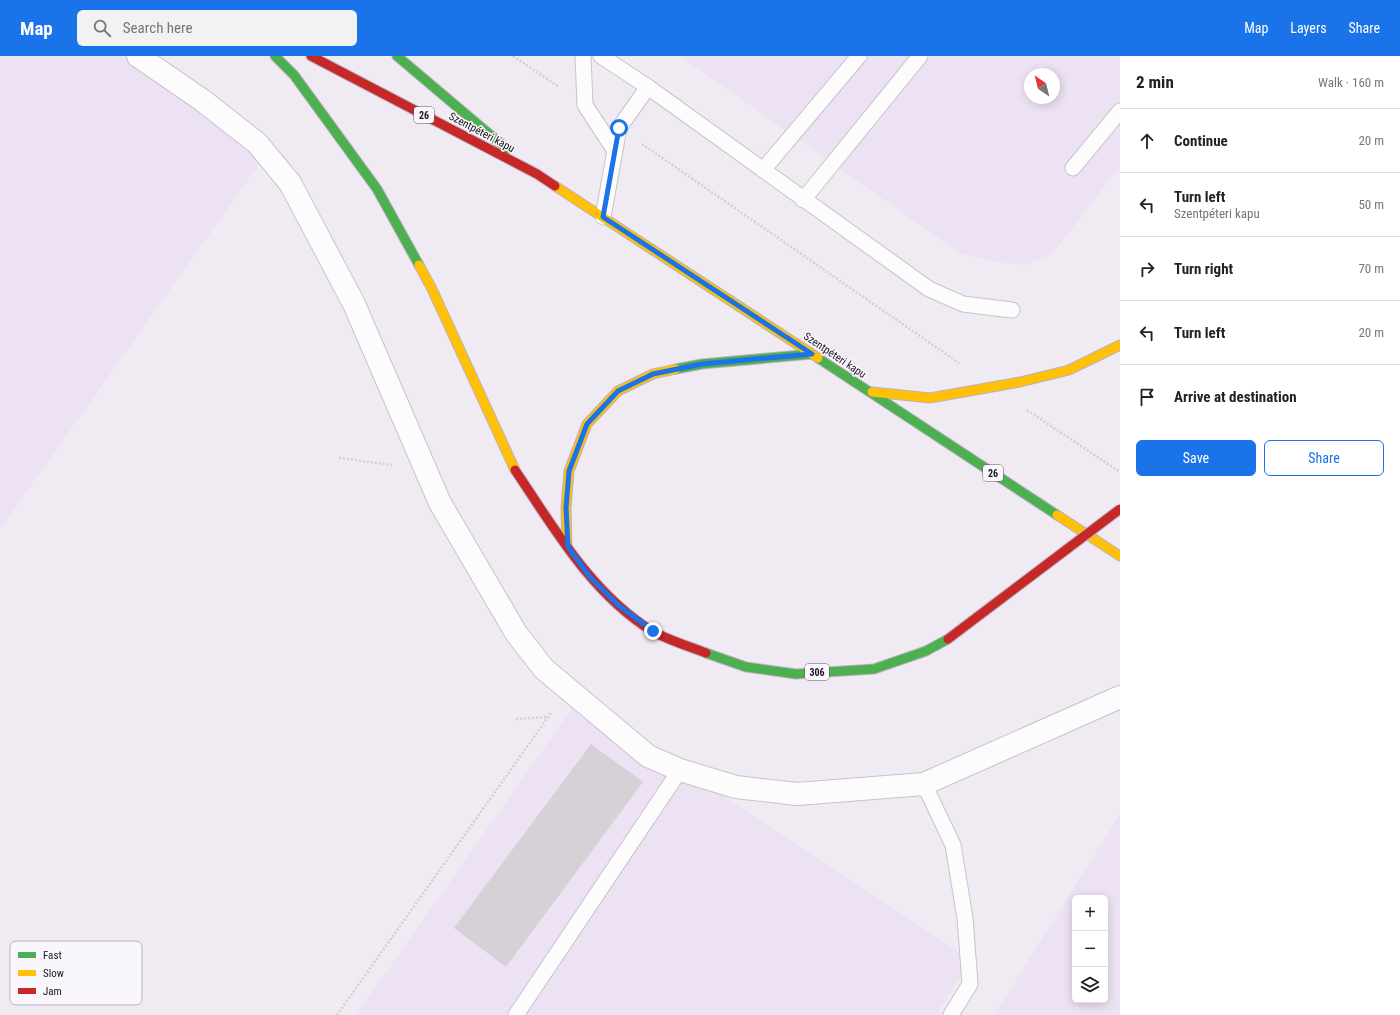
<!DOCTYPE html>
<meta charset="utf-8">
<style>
body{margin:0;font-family:"Roboto Condensed",sans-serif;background:#f2f2f2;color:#222}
.controls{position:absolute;right:12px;bottom:12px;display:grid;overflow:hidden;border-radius:6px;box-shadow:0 2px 10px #0003}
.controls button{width:36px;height:36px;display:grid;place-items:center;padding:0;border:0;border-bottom:1px solid #e0e0e0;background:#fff;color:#222;font:20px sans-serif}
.compass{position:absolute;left:1024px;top:12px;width:36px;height:36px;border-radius:50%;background:#fff;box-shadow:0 2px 10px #0003;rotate:325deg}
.stop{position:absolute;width:12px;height:12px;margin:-9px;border:3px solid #1a73e8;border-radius:50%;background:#fff}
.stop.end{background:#1a73e8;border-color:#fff;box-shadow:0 1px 4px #0008}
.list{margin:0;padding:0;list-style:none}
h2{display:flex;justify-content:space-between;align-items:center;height:52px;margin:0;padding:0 16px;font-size:17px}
h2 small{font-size:13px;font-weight:400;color:#767676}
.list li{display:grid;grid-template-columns:26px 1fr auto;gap:12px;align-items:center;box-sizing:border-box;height:64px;padding:0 16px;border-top:1px solid #e0e0e0}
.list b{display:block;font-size:15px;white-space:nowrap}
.list p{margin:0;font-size:13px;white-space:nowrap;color:#767676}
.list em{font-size:13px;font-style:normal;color:#767676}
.actions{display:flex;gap:8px;padding:12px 16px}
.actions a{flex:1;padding:9px 0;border:1px solid #1a73e8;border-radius:6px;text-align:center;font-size:14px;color:#1a73e8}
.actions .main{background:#1a73e8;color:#fff}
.icon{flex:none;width:22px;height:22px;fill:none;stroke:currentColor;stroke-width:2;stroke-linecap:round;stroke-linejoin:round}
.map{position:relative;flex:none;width:1120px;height:959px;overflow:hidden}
header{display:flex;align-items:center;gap:24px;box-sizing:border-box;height:56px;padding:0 20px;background:#1a73e8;color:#fff}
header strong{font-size:19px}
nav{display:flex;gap:22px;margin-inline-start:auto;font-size:14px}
.search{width:280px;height:36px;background:#f2f2f2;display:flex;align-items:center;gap:10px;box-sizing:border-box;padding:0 14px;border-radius:6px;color:#767676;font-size:15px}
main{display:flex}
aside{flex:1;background:#fff}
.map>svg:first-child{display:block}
.built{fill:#ede2f3;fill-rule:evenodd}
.building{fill:#d5d1d7}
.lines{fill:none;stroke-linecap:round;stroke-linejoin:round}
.lane-casing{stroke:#c8c3ca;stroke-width:17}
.street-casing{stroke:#c8c3ca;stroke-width:24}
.fast-casing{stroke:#bcb0c1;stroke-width:11}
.slow-casing{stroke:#bcb0c1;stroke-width:11}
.jam-casing{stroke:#bcb0c1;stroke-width:11}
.path{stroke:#d2d0d3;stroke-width:2.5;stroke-dasharray:2 2;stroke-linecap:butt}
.lane{stroke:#fdfcfd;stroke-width:15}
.street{stroke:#fdfcfd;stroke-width:22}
.fast{stroke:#4caf50;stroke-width:9}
.slow{stroke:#ffc107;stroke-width:9}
.jam{stroke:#c62828;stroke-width:9}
.jam-bridge-casing{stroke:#bcb0c1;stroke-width:11;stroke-linecap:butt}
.jam-bridge{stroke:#c62828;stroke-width:9}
.route{stroke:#1a73e8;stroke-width:5}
.labels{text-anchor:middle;stroke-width:3;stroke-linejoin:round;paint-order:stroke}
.shield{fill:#faf6fd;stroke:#5d5960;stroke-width:1}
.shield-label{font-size:10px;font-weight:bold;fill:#1a161c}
.street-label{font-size:11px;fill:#1a161c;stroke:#faf6fd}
.key{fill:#faf6fd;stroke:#b7b3ba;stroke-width:1}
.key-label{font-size:11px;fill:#1a161c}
</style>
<header>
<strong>Map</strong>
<div class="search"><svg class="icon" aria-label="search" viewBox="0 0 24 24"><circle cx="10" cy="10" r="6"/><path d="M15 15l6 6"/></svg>Search here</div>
<nav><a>Map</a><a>Layers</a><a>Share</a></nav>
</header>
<main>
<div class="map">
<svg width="1120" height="959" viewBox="0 0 1120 959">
<rect width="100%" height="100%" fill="#f0eaf3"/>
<g class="built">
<polygon points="0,0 121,0 265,100 0,473"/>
<path d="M680,0H1120V110L1053,197L1025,209L1004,207L961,198ZM1030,18H1054V42H1030Z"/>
<polygon points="578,644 971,904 936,959 356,959"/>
<path d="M1120,758V959H994ZM1075,842H1105V944H1075Z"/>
</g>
<polygon class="building" points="591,688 643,726 506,911 454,872"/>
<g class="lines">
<defs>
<g id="lane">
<polyline points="583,0 585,49 615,95"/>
<polyline points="601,0 648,31 929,233 963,248 1012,254"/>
<polyline points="1073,112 1120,55"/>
<polyline points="763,114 859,0"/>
<polyline points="803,144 920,0"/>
<polyline points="603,161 619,72 648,31"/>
<polyline points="924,728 953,789 965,862 970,928 951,959"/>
<polyline points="516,959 680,714"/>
</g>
<polyline id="street" points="138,0 202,44 257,87 290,127 354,248 440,447 516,577 544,613 648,700 680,714 736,731 797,738 924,728 1120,641"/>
<g id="fast">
<polyline points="275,0 294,19 377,133 419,209"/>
<polyline points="397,0 507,93"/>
<polyline points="818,302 1057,459"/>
<polyline points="676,313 702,308 812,298"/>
<polyline points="706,597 746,611 796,618 874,613 926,595 948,583"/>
</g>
<g id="slow">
<polyline points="555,130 818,302"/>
<polyline points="419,209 432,233 515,414"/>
<polyline points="872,336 930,342 1020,326 1069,314 1120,289"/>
<polyline points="1057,459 1120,500"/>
<polyline points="567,491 566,452 569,415 587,368 618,335 653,318 676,313"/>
</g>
<g id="jam">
<polyline points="311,0 537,118 555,130"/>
<path d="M515,414C554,472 591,537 652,575C668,584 688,590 706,597"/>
</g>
</defs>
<use href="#lane" class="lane-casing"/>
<use href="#street" class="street-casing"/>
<use href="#fast" class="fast-casing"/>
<use href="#slow" class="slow-casing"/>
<use href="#jam" class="jam-casing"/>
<g class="path">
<polyline points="513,0 559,31"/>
<polyline points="642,88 959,307"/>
<polyline points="1027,354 1120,416"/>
<polyline points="339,402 392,409"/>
<polyline points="516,663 547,661"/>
<polyline points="337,959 551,657"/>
</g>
<use href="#lane" class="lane"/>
<use href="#street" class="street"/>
<use href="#fast" class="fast"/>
<use href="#slow" class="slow"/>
<use href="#jam" class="jam"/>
<defs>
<polyline id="jam-bridge" points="948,583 1120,453"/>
</defs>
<use href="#jam-bridge" class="jam-bridge-casing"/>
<use href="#jam-bridge" class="jam-bridge"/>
</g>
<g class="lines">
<polyline class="route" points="619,72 603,161 812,298 702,308 653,318 618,335 587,368 569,415 566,452 568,491 590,521 618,549 653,575"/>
</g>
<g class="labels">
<g class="shield">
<rect x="414" y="51" width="20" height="16" rx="3"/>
<rect x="983" y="409" width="20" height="16" rx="3"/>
<rect x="805" y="608" width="24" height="16" rx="3"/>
</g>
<g class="shield-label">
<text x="424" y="63">26</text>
<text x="993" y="421">26</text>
<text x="817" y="620">306</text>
</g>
<g class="street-label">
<text transform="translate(482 76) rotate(28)" y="4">Szentpéteri kapu</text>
<text transform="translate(835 299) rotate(34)" y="4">Szentpéteri kapu</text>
</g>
</g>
<rect x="10" y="885" width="132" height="64" rx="6" class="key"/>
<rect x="18" y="896" width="18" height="6" fill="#4caf50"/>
<rect x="18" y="914" width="18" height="6" fill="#ffc107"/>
<rect x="18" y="932" width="18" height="6" fill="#c62828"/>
<g class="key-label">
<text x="43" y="903">Fast</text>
<text x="43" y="921">Slow</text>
<text x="43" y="939">Jam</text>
</g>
</svg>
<div class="controls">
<button>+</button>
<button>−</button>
<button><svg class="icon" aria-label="layers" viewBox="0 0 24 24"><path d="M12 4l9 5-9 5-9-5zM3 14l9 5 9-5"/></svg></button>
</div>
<svg class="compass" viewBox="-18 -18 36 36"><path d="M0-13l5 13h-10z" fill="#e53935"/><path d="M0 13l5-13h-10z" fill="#767676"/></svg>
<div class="stop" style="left:619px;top:72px"></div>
<div class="stop end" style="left:653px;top:575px"></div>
</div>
<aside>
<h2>2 min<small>Walk · 160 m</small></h2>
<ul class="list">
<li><svg class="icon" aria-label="ahead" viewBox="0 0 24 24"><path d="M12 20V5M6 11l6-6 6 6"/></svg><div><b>Continue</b></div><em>20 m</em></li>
<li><svg class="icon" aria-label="left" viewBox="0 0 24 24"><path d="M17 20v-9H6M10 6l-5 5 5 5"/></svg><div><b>Turn left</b><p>Szentpéteri kapu</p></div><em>50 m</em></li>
<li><svg class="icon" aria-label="right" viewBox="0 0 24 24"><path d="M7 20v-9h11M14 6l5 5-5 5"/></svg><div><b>Turn right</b></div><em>70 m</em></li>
<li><svg class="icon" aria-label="left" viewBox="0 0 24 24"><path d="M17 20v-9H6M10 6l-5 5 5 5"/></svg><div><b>Turn left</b></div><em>20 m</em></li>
<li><svg class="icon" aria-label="arrive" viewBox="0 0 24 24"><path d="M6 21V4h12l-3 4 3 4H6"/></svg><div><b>Arrive at destination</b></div></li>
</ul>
<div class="actions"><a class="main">Save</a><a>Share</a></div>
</aside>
</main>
